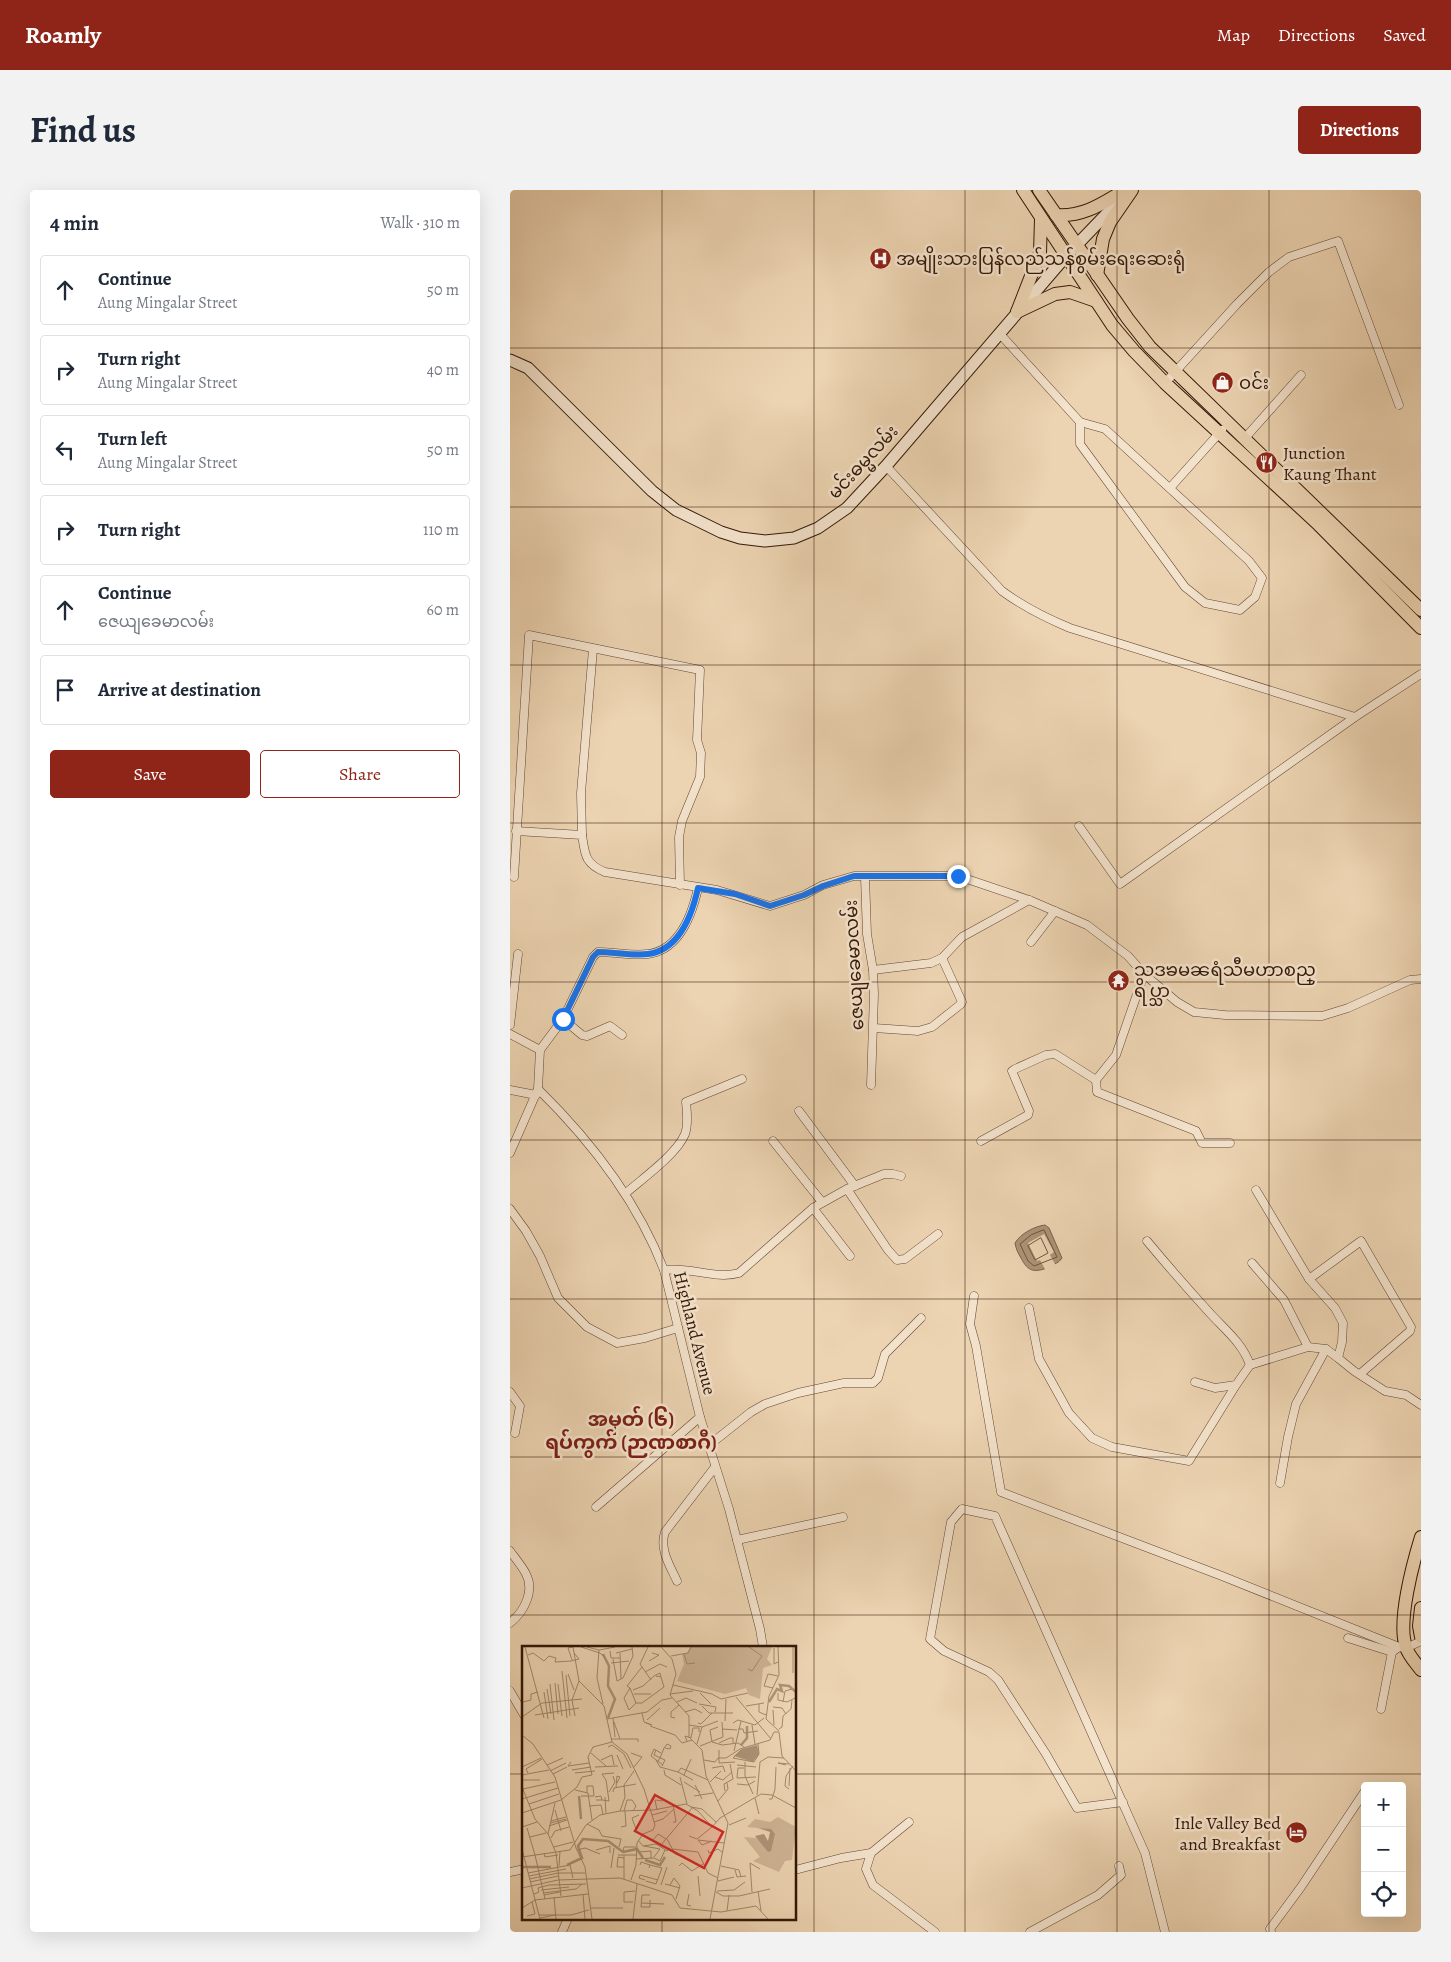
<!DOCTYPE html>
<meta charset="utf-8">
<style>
body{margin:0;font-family:Alegreya,"Noto Sans Myanmar",serif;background:#f2f2f3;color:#1f2937}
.controls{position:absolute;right:15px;bottom:15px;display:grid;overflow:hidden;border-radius:5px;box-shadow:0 5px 20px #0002}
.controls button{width:45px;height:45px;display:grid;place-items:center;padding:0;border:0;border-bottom:1px solid #e0e1e3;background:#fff;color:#1f2937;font:25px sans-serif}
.stop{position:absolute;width:15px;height:15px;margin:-11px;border:4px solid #1a73e8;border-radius:50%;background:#fff}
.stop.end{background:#1a73e8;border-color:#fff;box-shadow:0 1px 5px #0008}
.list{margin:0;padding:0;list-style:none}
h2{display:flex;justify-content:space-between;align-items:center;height:65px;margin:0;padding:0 20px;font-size:21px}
h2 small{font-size:16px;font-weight:400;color:#747a83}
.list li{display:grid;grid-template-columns:32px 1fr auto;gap:15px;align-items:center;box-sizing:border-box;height:70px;margin:0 10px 10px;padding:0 10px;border:1px solid #e0e1e3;border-radius:5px}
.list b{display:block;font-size:19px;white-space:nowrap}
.list p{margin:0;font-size:16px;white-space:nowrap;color:#747a83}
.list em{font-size:16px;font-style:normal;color:#747a83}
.actions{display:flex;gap:10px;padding:15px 20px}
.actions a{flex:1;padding:11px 0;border:1px solid #8f2418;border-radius:5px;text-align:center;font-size:18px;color:#8f2418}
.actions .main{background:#8f2418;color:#fff}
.icon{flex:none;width:28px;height:28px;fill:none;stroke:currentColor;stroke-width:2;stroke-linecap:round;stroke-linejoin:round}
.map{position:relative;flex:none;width:911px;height:1742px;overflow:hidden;border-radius:5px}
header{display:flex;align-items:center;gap:30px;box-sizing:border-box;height:70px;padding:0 25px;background:#8f2418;color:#fff}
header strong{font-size:24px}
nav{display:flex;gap:28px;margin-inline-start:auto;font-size:18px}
.intro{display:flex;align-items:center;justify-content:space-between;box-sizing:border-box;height:120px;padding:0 30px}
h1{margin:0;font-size:35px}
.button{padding:12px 22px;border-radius:5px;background:#8f2418;color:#fff;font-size:18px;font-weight:700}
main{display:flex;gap:30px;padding:0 30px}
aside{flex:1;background:#fff;border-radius:5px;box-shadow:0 5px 20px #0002}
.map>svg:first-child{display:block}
.water{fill:#ad9377;stroke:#7c614a}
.pier{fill:#ecd3b1}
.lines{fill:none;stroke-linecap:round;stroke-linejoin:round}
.shore{stroke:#70553e;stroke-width:1}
.minor-casing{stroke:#614631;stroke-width:9}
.secondary-casing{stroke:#331706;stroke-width:13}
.primary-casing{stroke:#331706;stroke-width:14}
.minor{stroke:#f3e2cc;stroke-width:8}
.secondary{stroke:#f3e2cc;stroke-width:11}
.primary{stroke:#ecd3b1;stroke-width:12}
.route{stroke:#1a73e8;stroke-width:6}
.grid{fill:none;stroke:#331706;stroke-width:1;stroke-opacity:0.55}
.labels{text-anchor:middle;stroke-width:5;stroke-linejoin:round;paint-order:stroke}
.poi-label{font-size:18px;fill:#331706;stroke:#f3e2cc;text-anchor:start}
.street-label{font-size:18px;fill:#331706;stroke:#f3e2cc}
.quarter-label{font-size:20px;font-weight:bold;fill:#7a1f14;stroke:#f3e2cc}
.inset-river{fill:none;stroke:#ad9377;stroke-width:2.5}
.inset-road{fill:none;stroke:#a2886d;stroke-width:1}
.view{fill:#d62828;fill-opacity:0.15;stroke:#d62828;stroke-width:2.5}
.inset-edge{fill:none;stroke:#331706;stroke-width:2.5}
</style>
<header>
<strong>Roamly</strong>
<nav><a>Map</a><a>Directions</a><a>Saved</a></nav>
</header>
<div class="intro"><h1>Find us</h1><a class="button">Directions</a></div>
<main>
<aside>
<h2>4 min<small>Walk · 310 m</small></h2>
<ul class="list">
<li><svg class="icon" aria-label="ahead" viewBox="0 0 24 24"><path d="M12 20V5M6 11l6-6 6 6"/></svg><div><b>Continue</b><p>Aung Mingalar Street</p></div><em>50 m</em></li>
<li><svg class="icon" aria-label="right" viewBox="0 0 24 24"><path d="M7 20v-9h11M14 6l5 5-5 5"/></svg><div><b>Turn right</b><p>Aung Mingalar Street</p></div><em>40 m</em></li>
<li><svg class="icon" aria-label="left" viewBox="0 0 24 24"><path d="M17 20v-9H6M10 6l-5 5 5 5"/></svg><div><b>Turn left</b><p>Aung Mingalar Street</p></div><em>50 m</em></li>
<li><svg class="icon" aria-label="right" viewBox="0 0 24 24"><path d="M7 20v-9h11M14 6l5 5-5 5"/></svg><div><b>Turn right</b></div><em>110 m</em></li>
<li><svg class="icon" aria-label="ahead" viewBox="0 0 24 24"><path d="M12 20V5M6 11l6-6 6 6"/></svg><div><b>Continue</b><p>ဇေယျခေမာလမ်း</p></div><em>60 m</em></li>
<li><svg class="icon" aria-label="arrive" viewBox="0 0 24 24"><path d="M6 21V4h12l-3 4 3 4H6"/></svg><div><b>Arrive at destination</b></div></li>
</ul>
<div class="actions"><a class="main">Save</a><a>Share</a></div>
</aside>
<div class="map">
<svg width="911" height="1742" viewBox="0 0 911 1742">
<rect width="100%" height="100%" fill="#ecd3b1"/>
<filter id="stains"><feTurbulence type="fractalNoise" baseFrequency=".004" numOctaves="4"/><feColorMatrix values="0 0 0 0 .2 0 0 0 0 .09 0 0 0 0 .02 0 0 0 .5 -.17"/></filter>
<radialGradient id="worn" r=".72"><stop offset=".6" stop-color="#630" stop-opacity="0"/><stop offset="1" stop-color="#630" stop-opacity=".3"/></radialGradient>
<path class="water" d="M535,1035L539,1038L552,1068C549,1073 544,1074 539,1077C525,1083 518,1082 511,1068C508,1063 506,1059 505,1053C510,1044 525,1036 535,1035Z"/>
<polygon class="pier" points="534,1044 544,1062 540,1065 546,1076 536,1081 530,1070 527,1071 518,1053"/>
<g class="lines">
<g class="shore">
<polygon points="534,1040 547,1067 524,1076 518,1071 510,1054 521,1045"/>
<polygon points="531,1048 538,1063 525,1070 518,1056"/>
</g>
<defs>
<g id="minor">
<polyline points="490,144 570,232 595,239 739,371 752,388 745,407 730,420 695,413 675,397 570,254 570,232"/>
<polyline points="655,193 727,114 759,82 779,67 828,51 889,215"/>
<polyline points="735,248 791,185"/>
<path d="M376,276L492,401C514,417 536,428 560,438L845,527"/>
<polyline points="660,298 712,240"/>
<polyline points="569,636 610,694 845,527 911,484"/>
<path d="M6,641L72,645C75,665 75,674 95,682L207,700L260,716L294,705L313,695L344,686H448L519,710L577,735L618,766L634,784L667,812L684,822L715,825L812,826L838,818L900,790L911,789"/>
<polyline points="72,645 71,603 83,459"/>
<polyline points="4,687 19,445 190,480 187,550 191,563 190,587 172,631 169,647 170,695"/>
<polyline points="355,687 357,744 363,780 364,804 361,895"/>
<polyline points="521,752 545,721"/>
<polyline points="363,780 421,773 432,768 452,747 519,710"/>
<polyline points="634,784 606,865 586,890 587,902 686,941 692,953 720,953"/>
<polyline points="53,829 72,845 77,846 100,836 112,845"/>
<polyline points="0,835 8,764"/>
<polyline points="364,838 408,841 422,837 451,814 452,812 432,768"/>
<polyline points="0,844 30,860"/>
<path d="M28,899C81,951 127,1010 154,1080L190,1227L219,1319L250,1439L253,1457"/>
<polyline points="0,900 26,905"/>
<polyline points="289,921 345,996"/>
<polyline points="263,951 312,1012"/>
<polyline points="471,951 518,925 519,921 502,881 505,879 536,865 545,864 586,890"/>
<path d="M0,963L28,899L30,860L53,829L83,767L88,762C104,762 122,766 138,764C169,760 182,725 188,698"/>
<polyline points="337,999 378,1060 387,1070 395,1069 428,1044"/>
<polyline points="746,1000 799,1089 825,1118 833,1133 832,1152 828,1168 844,1181 875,1201 896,1205 911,1215"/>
<path d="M116,1003C132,989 167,964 175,944C178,936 177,921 176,912L232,889"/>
<polyline points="303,1018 340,1066"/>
<polyline points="0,1019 16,1041 30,1066 48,1108 77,1137 107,1153 135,1148 168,1138"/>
<path d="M637,1051C657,1075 677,1098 698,1121C714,1139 732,1152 740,1175L798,1157L816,1159L828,1168"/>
<polyline points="742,1073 774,1110 798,1157"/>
<path d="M154,1080C179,1076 205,1090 229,1083L303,1018L337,999L374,984H383L391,986"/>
<polyline points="799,1089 851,1051 901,1137 900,1141 850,1184"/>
<polyline points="464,1106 460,1134 466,1156 491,1302 712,1386 889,1457"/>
<polyline points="519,1118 529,1169 559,1223 582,1248 602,1257 679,1271 726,1195"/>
<polyline points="685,1192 705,1198 726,1195 740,1175"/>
<polyline points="0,1202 10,1216 5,1243"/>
<polyline points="198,1256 241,1222 255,1214 288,1203 334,1193 363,1193 368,1188 375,1164 411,1128"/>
<polyline points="770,1293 778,1247 786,1214 816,1159"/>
<polyline points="86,1317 190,1227"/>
<polyline points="227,1350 333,1327"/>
<path d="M0,1361C5,1368 12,1376 16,1384C25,1401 14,1422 0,1433"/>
<path d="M167,1391C160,1376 149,1359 155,1342L205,1277"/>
<polyline points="838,1448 882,1462 889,1457 896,1458 911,1451"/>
<polyline points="0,1501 14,1525"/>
<polyline points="871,1519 882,1462"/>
<polyline points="613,1612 567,1618 536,1564 488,1490 479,1482 434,1461 420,1449 441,1332 452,1319 485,1326 635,1663 655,1742"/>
<polyline points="399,1632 361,1663 356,1679 363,1695 425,1742"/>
<polyline points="285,1680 331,1668 361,1663"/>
<polyline points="0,1682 14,1679"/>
<polyline points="52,1742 58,1728"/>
<polyline points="520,1742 588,1705 611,1685 609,1676"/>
<polyline points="761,1742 760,1739 791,1697 855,1601"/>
</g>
<polyline id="secondary" points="0,170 18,178 142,301 166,320 211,342 230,348 255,351 284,348 308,338 337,318 376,276 556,66 610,10"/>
<g id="primary">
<polyline points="513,0 602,135 624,161 655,193 807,333 911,438"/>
<polyline points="529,0 618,129 640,157 911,420"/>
<path d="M546,25C574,27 593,13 615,0"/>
<polyline points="587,85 593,49 600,32 622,0"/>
<polyline points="507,122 530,63 531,29"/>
<polyline points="507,122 545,104 560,102 586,111"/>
<path d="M911,1347C903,1373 887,1432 896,1457C898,1465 906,1473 911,1480"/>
<polyline points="911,1418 909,1436 911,1447"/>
</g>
</defs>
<use href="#minor" class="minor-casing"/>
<use href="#secondary" class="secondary-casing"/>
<use href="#primary" class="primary-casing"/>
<use href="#minor" class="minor"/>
<use href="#secondary" class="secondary"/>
<use href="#primary" class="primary"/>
</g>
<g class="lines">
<path class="route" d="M53,829L83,767L88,762C104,762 122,766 138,764C169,760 182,725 188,698L225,704L260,716L294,705L313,696L344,686H448"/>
</g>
<path class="grid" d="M152,0V1457M304,0V1742M455,0V1742M607,0V1742M759,0V1742M0,158H911M0,317H911M0,475H911M0,633H911M0,792H911M0,950H911M0,1109H911M0,1267H911M0,1425H911M0,1584H14M285,1584H911M152,1728V1742"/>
<defs>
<symbol id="hospital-disc" viewBox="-11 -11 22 22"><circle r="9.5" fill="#8f2418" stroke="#f3e2cc"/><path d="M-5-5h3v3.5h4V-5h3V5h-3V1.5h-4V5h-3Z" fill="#fff"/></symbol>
<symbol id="shop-disc" viewBox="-11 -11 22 22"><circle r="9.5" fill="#8f2418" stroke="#f3e2cc"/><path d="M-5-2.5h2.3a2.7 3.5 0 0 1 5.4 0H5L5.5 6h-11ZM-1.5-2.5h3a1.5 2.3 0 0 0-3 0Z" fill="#fff"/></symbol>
<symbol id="restaurant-disc" viewBox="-11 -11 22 22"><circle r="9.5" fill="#8f2418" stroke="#f3e2cc"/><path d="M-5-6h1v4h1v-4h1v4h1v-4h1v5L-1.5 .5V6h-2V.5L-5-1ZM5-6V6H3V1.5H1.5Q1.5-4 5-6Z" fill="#fff"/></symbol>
<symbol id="temple-disc" viewBox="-11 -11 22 22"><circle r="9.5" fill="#8f2418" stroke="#f3e2cc"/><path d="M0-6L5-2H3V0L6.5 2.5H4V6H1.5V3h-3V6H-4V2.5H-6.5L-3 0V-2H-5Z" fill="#fff"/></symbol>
<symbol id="hotel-disc" viewBox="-11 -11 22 22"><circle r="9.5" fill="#8f2418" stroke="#f3e2cc"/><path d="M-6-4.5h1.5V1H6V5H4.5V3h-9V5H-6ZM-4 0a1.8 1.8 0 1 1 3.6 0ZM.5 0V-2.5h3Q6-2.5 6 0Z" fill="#fff"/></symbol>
</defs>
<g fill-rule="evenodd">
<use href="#hospital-disc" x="358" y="56" width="25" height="25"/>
<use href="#shop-disc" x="700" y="180" width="25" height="25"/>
<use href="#restaurant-disc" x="744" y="260" width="25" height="25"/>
<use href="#temple-disc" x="596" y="778" width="25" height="25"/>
<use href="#hotel-disc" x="774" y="1630" width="25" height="25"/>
</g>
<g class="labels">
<g class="poi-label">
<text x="386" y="75">အမျိုးသားပြန်လည်သန်စွမ်းရေးဆေးရုံ</text>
<text x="729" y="199">ဝင်း</text>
<text x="773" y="269">Junction<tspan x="773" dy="21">Kaung Thant</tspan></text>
<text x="624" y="786">သဒၶမၼရံသီမဟာစည္<tspan x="624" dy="21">ရိပ္သာ</tspan></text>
<text x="771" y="1639" text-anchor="end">Inle Valley Bed<tspan x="771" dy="21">and Breakfast</tspan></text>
</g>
<g class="street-label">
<text transform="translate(353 272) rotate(-47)" y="6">မင်းဓမ္မလမ်း</text>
<text transform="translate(344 775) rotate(-93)" y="6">ဇေယျခေမာလမ်း</text>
<text transform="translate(185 1143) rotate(76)" y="6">Highland Avenue</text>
</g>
<g class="quarter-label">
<text x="121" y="1236">အမှတ် (၆)<tspan x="121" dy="23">ရပ်ကွက် (ဉာဏစာဂီ)</tspan></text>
</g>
</g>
<g transform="translate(12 1456)">
<rect width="274" height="274" fill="#ecd3b1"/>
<path d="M168,1H250L245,13L250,19L241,22L238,53L227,49L224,42L203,48L155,35L162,18L160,8L165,7ZM256,171L274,181L270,214L263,215L257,226L231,215L238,211L222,191L234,192L248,202L253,188L244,183L225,181L233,173L248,176Z" fill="#cdb394"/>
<path d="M235,99L237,108L231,116L212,110L220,103ZM236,182L249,183L253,188L249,205L246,206L233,190L242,188L246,195L248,186Z" fill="#ad9377"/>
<path class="inset-river" d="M81,8L87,20L86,40L93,53L86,72M247,56L255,43L260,45L258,39L267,40L274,46M219,99L225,92V80M57,150L59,173M123,214L138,219L143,211M45,219L60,212L56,200L61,193L86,195L101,206L115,203L121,212M0,221H29"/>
<path class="inset-road" d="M3,1L22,72M51,1L57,35L82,60L90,96L105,108L122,143L133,179L131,184L121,188L115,197L114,219L109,234M59,1L78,7L83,12M65,1L77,4L93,1M126,1L118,18L129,34M139,1L150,13L154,28L148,49L167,70V91L180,104L184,130L206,177L188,273M256,1L257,29L247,50L244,73L257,85M271,1V27M252,2V18L256,16M77,4L75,32L81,58M88,5L89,12H98M94,7L110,3M98,7L99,33M162,8L165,18L173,17M6,9L11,7L22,15L27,10L34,12L33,16L49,15L57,13L52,7M149,10L166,7L169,1M91,13L95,35L101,32L111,10L110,1M50,14L46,2L51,1M127,15L137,9L130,7M89,17L107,15M226,23L230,25L240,10L227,1M40,25L45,72M123,26L138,18L145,21M46,28L52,44M44,29L48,70M33,37L36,68M28,38L32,74M36,38L40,70M151,39L190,48L199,53L226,47M108,42L114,57H120L142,41L139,31M251,42L242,40L246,28L256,30M25,43L29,68M111,44L121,40L132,30L138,27L139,31L134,30M22,46L26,73M178,47L189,58M256,47V54L265,56L273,52M112,48H129M148,48L171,45M214,51L249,93M1,56L9,54V48L16,46M155,56L164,52L175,57M261,56L263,45L270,43M114,57L107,64L102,52L108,42L105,40L120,21M177,58L194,61L193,66M237,58V66L244,69M180,60L187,67H211M224,60L242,57M251,61L260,62L264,68M251,64L252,79M163,66L173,63L180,67M120,67L122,76L130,79L124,77M13,69L57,62M53,70L50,54L60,53M0,71L20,57L50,54L57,35M91,72L93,91M153,72L149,71V66L157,59M85,73L125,66L140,54L150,52M125,74L138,62M203,75L204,53M92,76L98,93M176,77L179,78L190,67M211,77L216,74L233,79L242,72M167,79L180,81L196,75M230,79L233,98M128,80L153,89L160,97L170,94M196,81L188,84L190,96L200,99L216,97L222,101M200,83L215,84M216,83H221L222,87L236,85M257,83L260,81L261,70L269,63L270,54M257,86L260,110L274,125M0,89L11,98L33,131L54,202L63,221L70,273M89,93H116V96M165,95L163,90L169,92L171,82H177V86M197,97L208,92H211V97M175,98L180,81M178,100L201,91L200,76M86,101L90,99L102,108L109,122M134,104L132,109L143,114L140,120M197,104V117L213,116M219,104L211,112L232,116L237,108L236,98M212,105L219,75M69,107L84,120M109,107L120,111L112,121M139,107L132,103L129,110L141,119M95,109L101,123M79,114L90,109L92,119M134,114L138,121L156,126L159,122L186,134M182,114L193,116L196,112H204L218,103L248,94L252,86H257M136,115L138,112L142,102L145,98L149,100L148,103L143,102M49,116L46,120L67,117M223,116V130L231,148M25,119L41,112M215,119L234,121M264,119L256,117L267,118M0,121L19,112M73,121L96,120M190,122L201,120L203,126M222,122H216L215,132L234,131M50,124L69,121M142,124L143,129L159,139M28,125L44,117M156,126L171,134M6,127L4,123L20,113M53,127L73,125M31,128L45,121M0,129L27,124M162,129L169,113M158,131L165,158M193,131L201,134L210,126M0,134H18M162,136L178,146M188,136L199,125M215,138L226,139L233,135M173,139L180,153M267,140L268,122M0,141L13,173L26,188L34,207L39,250M94,142L95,130L98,131L95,137M1,143L33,136M267,143L263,140L264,130L271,120M53,144L66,147L70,174M203,145L202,138L211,133L208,118M87,146L93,136L91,130M91,146L92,142L114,138M235,149L238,116L246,111L262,112M59,150H72L71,140H65V147M172,150L191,147M73,151L79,150L80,154H74M83,151L84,167M233,152L237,168M0,153L36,142M247,153H250L253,143L254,121M39,154L55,141L60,131L70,129L66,111L71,101L90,96M80,154L87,155L84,134L80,128L92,127M196,155L206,143L205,137M7,158L37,148M67,160L79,159L81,168M169,161L180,163L194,176M33,164L39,185M135,164L133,154L141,155M98,165L103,151L102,139L112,125M102,165L105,154H110L114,160L111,165M0,167L39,154M130,169L145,165M29,175L44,171M132,176L141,173L152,163M151,176H154L151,158M29,177L44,173M65,178L77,184L80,190L99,193L97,201M207,179L224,172M27,180L45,174M0,181L15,176M99,181L104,180L103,165M5,182L13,209M114,183L110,172L117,169M26,188L33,157M167,190L175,193L190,181M8,191L24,187M29,192L33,185L47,181M145,193L153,208L163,211M116,194L121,200L134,198L145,205L148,202M176,194L202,197M176,194L180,199L190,195M139,199L170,162M122,200L138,203L132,211M141,200L131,194L136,188L144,193M32,201L51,196M0,203L18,273M150,203L176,206L186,227L196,232M55,204L63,202L78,208M74,204L88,200V207M186,204L187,207L196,203L200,206M101,205L102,201H114M117,206L129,205V212M22,207L23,211L36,209M13,209L23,253M96,209H114M0,211L48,204L64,179L78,169L98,165L131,164L164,158L176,165L190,181L198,172L239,148L250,149L274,162M114,213L132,212L138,215L143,204M118,219L119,216L128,219L127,222M37,220L38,205M157,220L160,217L170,225L181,218M199,220L217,224L219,231M102,221H95L96,211L102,212M89,222L92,202M213,224L215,231L224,230M6,227L48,219L51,232M7,230L44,223M176,230L178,250M7,233L36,227H63M102,233V209M123,234L117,232L118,229L136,234M124,235L134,238L140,222L128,219M196,235L212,231M8,236L36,230M143,238L158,242M139,239L145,221M148,239L152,232L158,240L154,253M0,242L36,234L98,232L150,249L158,262L199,266L234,260L246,273M19,244L47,241M195,245L212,244L223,236M236,245L239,265M194,246L201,250H217L248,243M230,246L228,217L238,223M21,247L54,243L60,238M12,248L17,246L16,242L27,239L64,238M61,248L63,273M167,248L165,259L169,260M22,249L38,246M32,251L34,273M128,254V261H119L120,249H128M111,256H102V246L113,245M119,257L142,258M0,262L13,254L66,248M68,262H101M205,265L207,249M17,269H49L67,264M5,270L13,268L10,256M18,272L33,269M111,273L115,238"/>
<path class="view" d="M133,149L201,186L182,222L113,185Z"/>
<rect width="274" height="274" class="inset-edge"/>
</g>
<rect width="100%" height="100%" filter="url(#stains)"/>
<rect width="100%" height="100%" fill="url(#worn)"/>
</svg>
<div class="controls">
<button>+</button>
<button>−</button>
<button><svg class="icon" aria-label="locate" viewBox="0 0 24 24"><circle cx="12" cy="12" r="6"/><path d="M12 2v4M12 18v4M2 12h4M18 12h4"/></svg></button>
</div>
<div class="stop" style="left:53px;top:829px"></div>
<div class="stop end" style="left:448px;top:686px"></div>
</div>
</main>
